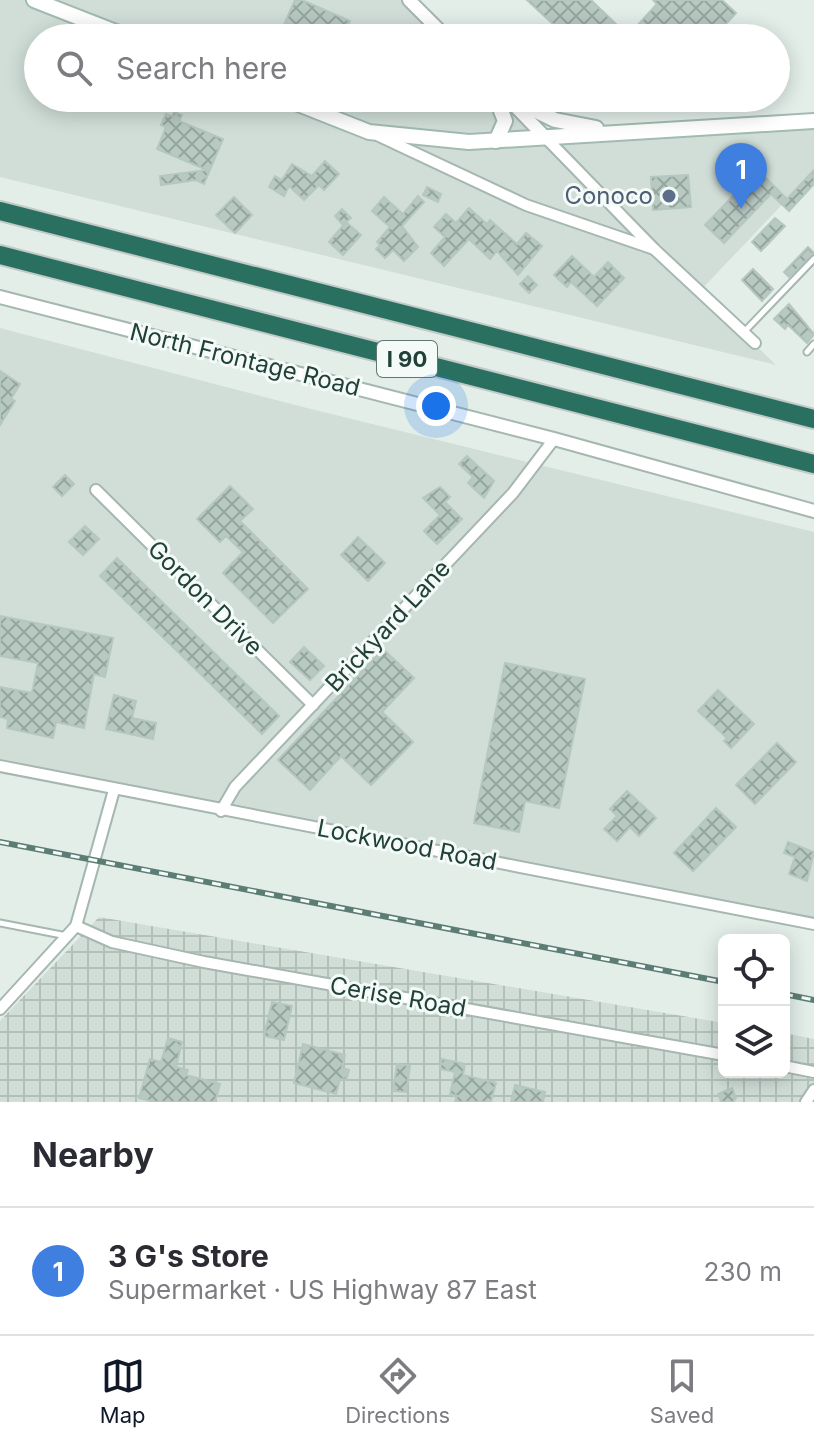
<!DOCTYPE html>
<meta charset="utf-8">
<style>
body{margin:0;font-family:Inter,sans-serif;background:#f7f7f7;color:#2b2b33}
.controls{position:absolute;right:24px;bottom:24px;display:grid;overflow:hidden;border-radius:12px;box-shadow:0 4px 20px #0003}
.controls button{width:72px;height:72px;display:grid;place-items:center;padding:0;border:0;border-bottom:2px solid #e1e1e2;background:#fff;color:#2b2b33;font:40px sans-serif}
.you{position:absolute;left:436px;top:406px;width:28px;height:28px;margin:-20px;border:6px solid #fff;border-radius:50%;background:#1a73e8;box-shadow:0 0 0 12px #1a73e833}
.badge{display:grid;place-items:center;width:52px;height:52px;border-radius:50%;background:#111827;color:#fff;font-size:26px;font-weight:700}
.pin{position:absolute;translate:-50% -66px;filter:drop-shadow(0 2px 4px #0008)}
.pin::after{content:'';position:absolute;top:42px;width:28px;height:24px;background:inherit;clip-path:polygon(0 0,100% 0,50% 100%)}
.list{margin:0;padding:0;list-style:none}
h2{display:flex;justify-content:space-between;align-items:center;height:104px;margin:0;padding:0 32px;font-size:34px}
h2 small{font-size:26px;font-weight:400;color:#7c7c81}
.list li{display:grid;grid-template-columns:52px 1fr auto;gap:24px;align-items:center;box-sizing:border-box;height:128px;padding:0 32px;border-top:2px solid #e1e1e2}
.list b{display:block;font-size:30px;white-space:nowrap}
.list p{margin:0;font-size:26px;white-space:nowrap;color:#7c7c81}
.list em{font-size:26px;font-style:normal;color:#7c7c81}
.icon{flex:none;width:44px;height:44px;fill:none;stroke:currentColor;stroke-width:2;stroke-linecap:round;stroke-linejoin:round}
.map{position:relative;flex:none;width:814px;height:1102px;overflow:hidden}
.search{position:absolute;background:#fff;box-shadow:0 4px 20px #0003;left:24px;right:24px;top:24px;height:88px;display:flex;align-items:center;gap:20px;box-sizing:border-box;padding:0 28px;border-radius:44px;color:#7c7c81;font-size:30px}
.sheet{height:232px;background:#fff}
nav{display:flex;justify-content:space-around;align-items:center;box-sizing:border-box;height:112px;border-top:2px solid #e1e1e2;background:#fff;font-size:22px;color:#7c7c81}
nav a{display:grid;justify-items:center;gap:4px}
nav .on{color:#111827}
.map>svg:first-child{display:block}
.built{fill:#d1ded8}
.industrial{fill:url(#industrial-grid)}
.building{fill:url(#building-cross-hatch);stroke:#b5c8c0;stroke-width:2}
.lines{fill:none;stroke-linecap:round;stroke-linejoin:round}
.service-casing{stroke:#a5b7b0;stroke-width:9}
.minor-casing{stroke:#a5b7b0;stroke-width:14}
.tertiary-casing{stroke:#a5b7b0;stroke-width:16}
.secondary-casing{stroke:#a1bbb1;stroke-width:18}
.motorway-casing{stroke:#c1cac7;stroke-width:22}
.service{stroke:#fff;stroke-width:5}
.minor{stroke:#fff;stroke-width:10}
.tertiary{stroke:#fff;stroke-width:12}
.secondary{stroke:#fff;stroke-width:14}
.motorway{stroke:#2a7061;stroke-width:18}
.rail-casing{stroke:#5c7d73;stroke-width:6}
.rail{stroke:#f4faf7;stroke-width:3;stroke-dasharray:9;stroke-linecap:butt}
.service-dot{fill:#5c6f8a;stroke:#f4faf7;stroke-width:3}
.labels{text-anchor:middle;stroke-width:6;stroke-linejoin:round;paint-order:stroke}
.shield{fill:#f4faf7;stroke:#607871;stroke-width:2}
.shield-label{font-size:22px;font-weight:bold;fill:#214138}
.service-label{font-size:24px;fill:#4e5e75;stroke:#f4faf7;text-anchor:end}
.street-label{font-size:24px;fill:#214138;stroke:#f4faf7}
</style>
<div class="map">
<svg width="814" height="1102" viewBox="0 0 814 1102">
<defs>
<pattern id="industrial-grid" width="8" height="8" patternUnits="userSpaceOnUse" patternTransform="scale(2)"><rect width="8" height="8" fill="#d1ded8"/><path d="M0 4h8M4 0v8" fill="none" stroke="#b3c0ba"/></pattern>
<pattern id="building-cross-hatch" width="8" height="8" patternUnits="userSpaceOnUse" patternTransform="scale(2)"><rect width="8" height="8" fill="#b8c9c2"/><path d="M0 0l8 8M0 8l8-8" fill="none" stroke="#95a59f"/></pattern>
</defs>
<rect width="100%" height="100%" fill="#e3eee9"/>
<g class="built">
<polygon points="0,0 409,0 447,38 38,38 38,98 507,98 547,138 814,121 814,171 700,291 776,365 0,177"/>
<polygon points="0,328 303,407 814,532 814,925 0,766"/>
</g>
<polygon class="industrial" points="99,917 724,1023 724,1072 784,1072 784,1033 814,1039 814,1102 0,1102 0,1021"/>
<g class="building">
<polygon points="295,0 302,0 350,21 343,38 278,38"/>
<polygon points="527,0 591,0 618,26 607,38 568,38"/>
<polygon points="653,0 722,0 736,13 713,38 626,38 657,4"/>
<polygon points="174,112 182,115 179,121 223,139 204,184 196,180 161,185 160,176 207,170 157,149 166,127 161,125 166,114 172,116"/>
<polygon points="325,161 339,174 324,190 319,185 304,200 289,186 284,196 269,187 275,176 282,180 292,164 312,176"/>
<polygon points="758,170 787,199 814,170 814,184 789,211 771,194 724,243 705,225"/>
<polygon points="688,175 691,207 653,210 651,177"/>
<polygon points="427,187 441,194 438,202 423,195"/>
<polygon points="418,196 424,202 402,226 418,247 404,261 393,250 385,258 376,249 380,245 377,242 390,227 372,211 384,197 403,214"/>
<polygon points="234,197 252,215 235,233 216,215"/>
<polygon points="469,208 487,224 490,220 517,244 526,233 542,246 518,275 497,251 490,259 469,239 444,266 431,253 445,237 434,227 446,214 456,223"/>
<polygon points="342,209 351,218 343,225 335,216"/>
<polygon points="775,218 785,226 761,251 752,242"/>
<polygon points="346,222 361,235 343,255 329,242"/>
<polygon points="808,247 814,253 789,277 784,272"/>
<polygon points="572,256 594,277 608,262 624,278 597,306 571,282 567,287 554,275"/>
<polygon points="753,269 773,289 762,301 742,280"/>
<polygon points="528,276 537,285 529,293 520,284"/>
<polygon points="789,304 814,334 807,343 788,325 785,329 774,319"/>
<polygon points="0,371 20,384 11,399 15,401 0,425"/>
<polygon points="467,456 494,481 484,498 468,483 473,477 459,464"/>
<polygon points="65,475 74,484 62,496 53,487"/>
<polygon points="230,486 253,509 240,521 308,589 273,623 223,573 243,552 226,536 220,542 197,519"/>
<polygon points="440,487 450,497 445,502 462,519 437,544 424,531 440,515 423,498"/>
<polygon points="85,526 99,539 83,555 69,542"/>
<polygon points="358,537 385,563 368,581 341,555"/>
<polygon points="117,558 279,716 262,734 100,576"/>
<polygon points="0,616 113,638 105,677 94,674 84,728 56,722 53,738 7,728 8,719 0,717 0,687 32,693 38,663 0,656"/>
<polygon points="304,647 324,666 310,680 290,662"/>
<polygon points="383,649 414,678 382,712 413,742 371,785 341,756 310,790 278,760"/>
<polygon points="505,663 585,679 559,808 525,801 519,832 474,823"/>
<polygon points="718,690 754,724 731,748 724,741 727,738 698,711"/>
<polygon points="114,695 136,701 132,718 156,723 153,739 106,729"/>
<polygon points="777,743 796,762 755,804 736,785"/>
<polygon points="627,791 656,818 639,836 630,827 617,841 604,829 617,816 610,809"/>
<polygon points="716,808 736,827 693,871 674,853"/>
<polygon points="788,842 814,852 807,881 789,874 795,857 784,853"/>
<polygon points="272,1002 292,1006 284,1040 264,1036"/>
<polygon points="168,1038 182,1042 176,1067 188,1070 186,1075 220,1084 215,1102 154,1102 139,1098 150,1059 161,1062"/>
<polygon points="303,1044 345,1055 342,1068 349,1070 346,1080 340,1079 336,1094 294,1083"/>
<polygon points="442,1059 465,1064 463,1075 496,1083 491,1102 455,1102 457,1096 450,1094 455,1072 440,1069"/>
<polygon points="397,1064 410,1066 406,1092 393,1091"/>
<polygon points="515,1085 545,1092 543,1102 511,1102"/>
<polygon points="732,1088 736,1098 733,1102 721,1102 718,1094"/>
</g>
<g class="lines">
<defs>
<g id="service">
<polyline points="744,332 814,259"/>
<polyline points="807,352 814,344"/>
<polyline points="0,923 67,936"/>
</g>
<g id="minor">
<polyline points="379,136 526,205 654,249"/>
<polyline points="546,138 654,249 755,343"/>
<polyline points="96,490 313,705"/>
<polyline points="0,766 814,924"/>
<polyline points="221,811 235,787 513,493 554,439"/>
<polyline points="76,926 112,942 204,962 724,1055"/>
<polyline points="0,1009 76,926 114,790"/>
<polyline points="784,1066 814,1072"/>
<polyline points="806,1102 814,1090"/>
</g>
<g id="tertiary">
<polyline points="409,0 447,38"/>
<polyline points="509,100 546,138"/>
<polyline points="0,297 554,439 814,511"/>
</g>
<g id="secondary">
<polyline points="34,0 131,38"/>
<polyline points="283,98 369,132 469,142 814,121"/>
<polyline points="510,98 555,120 596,128"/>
<polyline points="496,141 505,121 496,98"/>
</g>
<g id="motorway">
<polyline points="0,211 814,419"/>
<polyline points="0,255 814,464"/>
</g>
</defs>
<use href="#service" class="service-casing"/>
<use href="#minor" class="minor-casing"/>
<use href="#tertiary" class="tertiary-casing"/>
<use href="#secondary" class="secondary-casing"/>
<use href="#motorway" class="motorway-casing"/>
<use href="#service" class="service"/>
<use href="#minor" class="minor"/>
<use href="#tertiary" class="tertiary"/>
<use href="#secondary" class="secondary"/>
<use href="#motorway" class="motorway"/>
<defs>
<g id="rail">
<polyline points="0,842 724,982"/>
<polyline points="784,994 814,1000"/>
</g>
</defs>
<use href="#rail" class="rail-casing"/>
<use href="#rail" class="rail"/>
</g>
<circle class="service-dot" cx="669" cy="196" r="8"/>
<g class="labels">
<rect class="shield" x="377" y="341" width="60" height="36" rx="6"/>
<g class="shield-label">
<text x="407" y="367">I 90</text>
</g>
<g class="service-label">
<text x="653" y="204">Conoco</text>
</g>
<g class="street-label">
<text transform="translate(245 360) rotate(14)" y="8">North Frontage Road</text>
<text transform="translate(205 598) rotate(45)" y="8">Gordon Drive</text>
<text transform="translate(388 626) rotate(-47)" y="8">Brickyard Lane</text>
<text transform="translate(407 845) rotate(11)" y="8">Lockwood Road</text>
<text transform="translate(398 997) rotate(10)" y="8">Cerise Road</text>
</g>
</g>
</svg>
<div class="controls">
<button><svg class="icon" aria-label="locate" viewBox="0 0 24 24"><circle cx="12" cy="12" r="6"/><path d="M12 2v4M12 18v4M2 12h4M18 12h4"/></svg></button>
<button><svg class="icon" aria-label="layers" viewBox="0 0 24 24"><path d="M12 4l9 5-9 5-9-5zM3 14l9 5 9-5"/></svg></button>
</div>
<div class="you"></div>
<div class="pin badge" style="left:741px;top:209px;background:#3f7fe0">1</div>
<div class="search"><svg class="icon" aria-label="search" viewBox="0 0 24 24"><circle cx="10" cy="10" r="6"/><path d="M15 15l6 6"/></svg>Search here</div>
</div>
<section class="sheet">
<h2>Nearby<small></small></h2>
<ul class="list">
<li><span class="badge" style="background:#3f7fe0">1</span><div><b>3 G's Store</b><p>Supermarket · US Highway 87 East</p></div><em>230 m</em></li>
</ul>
</section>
<nav>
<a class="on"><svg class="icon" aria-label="map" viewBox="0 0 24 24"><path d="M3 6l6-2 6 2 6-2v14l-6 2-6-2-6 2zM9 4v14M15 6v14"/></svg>Map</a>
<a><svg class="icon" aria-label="directions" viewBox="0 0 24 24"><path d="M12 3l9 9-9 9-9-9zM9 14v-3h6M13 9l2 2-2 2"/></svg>Directions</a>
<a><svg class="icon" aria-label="saved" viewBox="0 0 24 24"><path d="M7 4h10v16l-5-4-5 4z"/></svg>Saved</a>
</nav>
